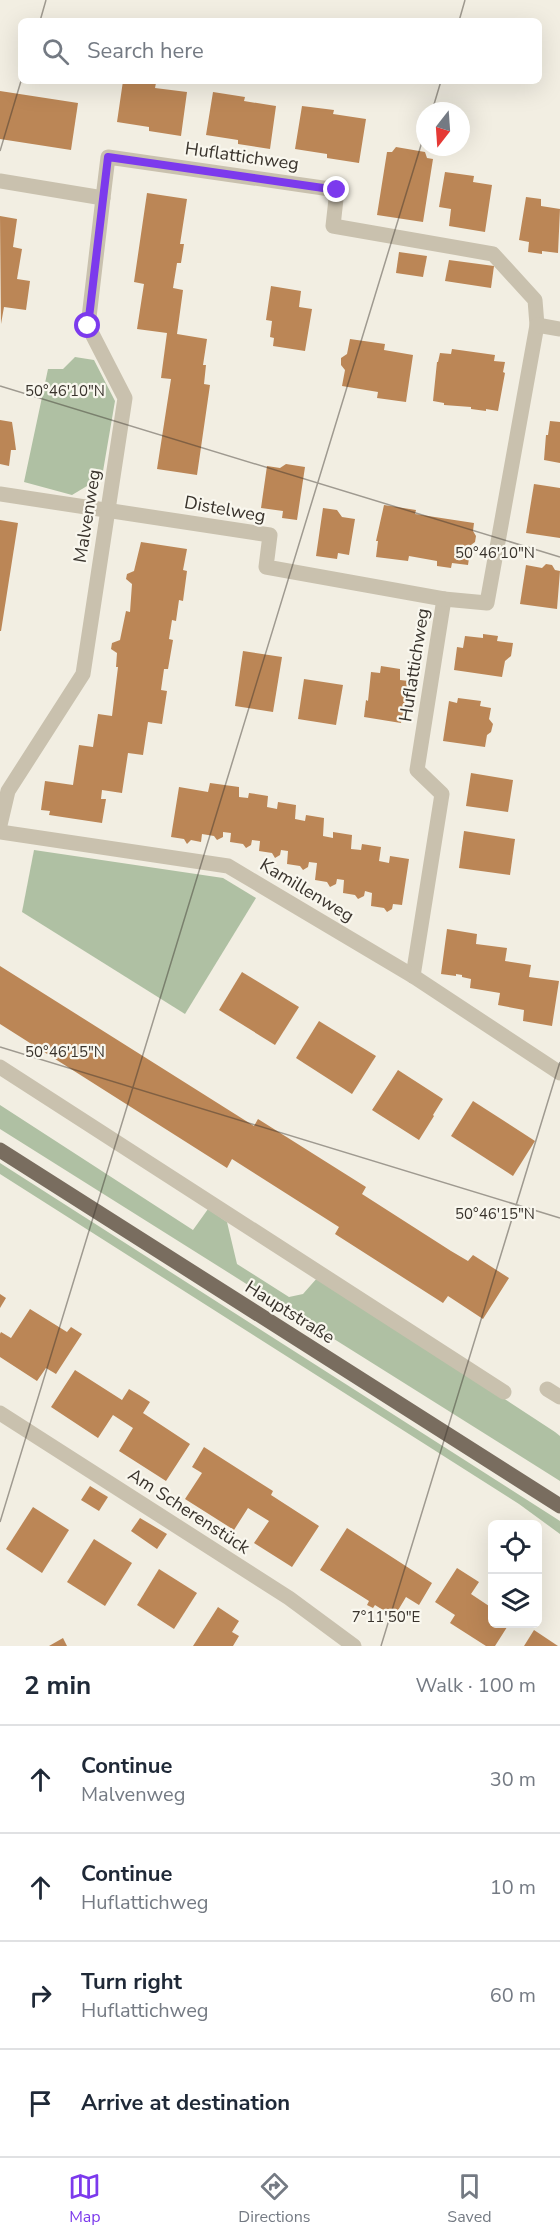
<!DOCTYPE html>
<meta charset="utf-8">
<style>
body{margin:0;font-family:"Nunito Sans",sans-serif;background:#f2f2f3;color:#1f2937}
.controls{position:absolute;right:18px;bottom:18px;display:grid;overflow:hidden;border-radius:9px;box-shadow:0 6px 24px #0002}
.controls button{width:54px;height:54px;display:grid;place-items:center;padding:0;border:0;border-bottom:2px solid #e0e1e3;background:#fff;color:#1f2937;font:30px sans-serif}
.compass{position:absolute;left:416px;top:102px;width:54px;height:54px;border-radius:50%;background:#fff;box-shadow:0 6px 24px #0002;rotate:197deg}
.stop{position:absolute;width:18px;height:18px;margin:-14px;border:4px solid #7c3aed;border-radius:50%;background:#fff}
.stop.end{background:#7c3aed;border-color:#fff;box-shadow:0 2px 6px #0008}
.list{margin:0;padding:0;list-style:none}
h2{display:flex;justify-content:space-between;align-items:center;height:78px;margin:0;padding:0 24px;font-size:26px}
h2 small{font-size:20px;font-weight:400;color:#747a83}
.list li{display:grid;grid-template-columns:39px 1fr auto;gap:18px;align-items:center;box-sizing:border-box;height:108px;padding:0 24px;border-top:2px solid #e0e1e3}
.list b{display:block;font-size:22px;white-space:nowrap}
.list p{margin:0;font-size:20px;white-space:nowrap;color:#747a83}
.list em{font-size:20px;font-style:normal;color:#747a83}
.icon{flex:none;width:33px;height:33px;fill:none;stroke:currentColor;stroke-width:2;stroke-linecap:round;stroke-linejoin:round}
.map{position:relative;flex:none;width:560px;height:1646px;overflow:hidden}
.search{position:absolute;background:#fff;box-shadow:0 6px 24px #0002;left:18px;right:18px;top:18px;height:66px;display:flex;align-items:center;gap:15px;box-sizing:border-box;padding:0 21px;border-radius:9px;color:#747a83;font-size:22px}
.sheet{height:510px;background:#fff}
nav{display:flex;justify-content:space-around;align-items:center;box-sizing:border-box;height:84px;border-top:2px solid #e0e1e3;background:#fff;font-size:16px;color:#747a83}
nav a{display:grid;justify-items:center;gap:3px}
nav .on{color:#7c3aed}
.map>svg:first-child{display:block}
.green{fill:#afc0a3}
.building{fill:#bb8656}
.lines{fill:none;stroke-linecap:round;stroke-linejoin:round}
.minor{stroke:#c9c1ae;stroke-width:15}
.major{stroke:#796d5f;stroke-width:15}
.route{stroke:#7c3aed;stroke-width:8}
.ticks{fill:none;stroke:#39332c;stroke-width:1.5;stroke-opacity:0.45}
.labels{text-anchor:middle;stroke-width:4.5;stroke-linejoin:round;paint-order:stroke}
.street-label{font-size:18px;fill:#39332c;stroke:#f9f7ee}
.ticks-label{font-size:15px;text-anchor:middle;fill:#39332c;stroke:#f9f7ee;stroke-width:4.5;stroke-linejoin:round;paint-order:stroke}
</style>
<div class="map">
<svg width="560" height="1646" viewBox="0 0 560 1646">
<rect width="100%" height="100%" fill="#f2eee2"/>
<g class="green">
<polygon points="75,357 94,360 115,401 102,477 72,495 24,482 48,369 63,369"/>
<polygon points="34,850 223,878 256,898 185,1014 22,912"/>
<polygon points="0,1105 193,1230 208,1209 227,1222 237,1264 289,1297 303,1294 318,1277 555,1432 560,1436 560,1481 0,1129"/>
<polygon points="0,1163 560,1521 560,1534 519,1504 0,1174"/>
</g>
<g class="building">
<polygon points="123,81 156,83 155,88 187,92 181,136 149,131 149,127 117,122"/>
<polygon points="0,91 78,103 71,150 0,139"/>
<polygon points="213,92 245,97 244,101 276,106 270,149 238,144 238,140 206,135"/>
<polygon points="302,106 334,110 333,114 366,119 359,163 327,158 327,154 295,149"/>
<polygon points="396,147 425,152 427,158 433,159 423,222 377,215 387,152 392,152"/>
<polygon points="445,172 474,176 473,182 492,185 485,232 449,226 451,209 439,207"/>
<polygon points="147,193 187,199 180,244 184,244 181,263 177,263 173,288 183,290 177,334 207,339 203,365 206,365 204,384 210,385 197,475 157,469 171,379 161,378 167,333 137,329 144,284 134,282"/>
<polygon points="526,197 541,199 541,206 560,209 558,253 542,251 542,254 528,252 529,242 519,240"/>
<polygon points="0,216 17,219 13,247 22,249 17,279 30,281 26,310 4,307 1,324"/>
<polygon points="399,252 427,256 423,277 396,273"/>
<polygon points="449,260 494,266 491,288 445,281"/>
<polygon points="271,286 301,291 299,307 312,309 305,351 273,346 274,338 270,337 272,321 266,320"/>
<polygon points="350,339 385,344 384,350 413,355 406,402 377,398 378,392 342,386 345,370 341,365 341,358 347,354"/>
<polygon points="452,349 495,355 494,361 505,362 503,372 505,373 498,411 486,409 486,411 471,409 471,407 444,405 444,403 433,401 437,362 438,362 440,353 451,354"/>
<polygon points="0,420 12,422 14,435 16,450 11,450 9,466 0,464"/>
<polygon points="550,421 560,422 560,463 544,460 546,435 548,435"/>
<polygon points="286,464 305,467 297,520 282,518 283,511 261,508 267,466 280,468"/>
<polygon points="534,484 560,488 560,538 526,533"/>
<polygon points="384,505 416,510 415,514 474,523 473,531 476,536 475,542 471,545 468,565 452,563 451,568 437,566 437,561 409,556 408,561 376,557 378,541 376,541"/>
<polygon points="323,508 337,510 342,517 355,519 349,555 338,553 337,559 316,556"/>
<polygon points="0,520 18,523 1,631 0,631"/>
<polygon points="141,542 187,549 183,570 187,571 183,601 179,600 176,621 172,620 169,639 173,640 168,669 164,669 161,690 167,691 162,724 148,722 143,755 128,753 122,793 102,790 101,799 106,799 102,823 49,815 50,811 41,810 45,781 73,785 79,745 93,747 98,714 112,716 118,667 116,667 117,653 111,649 112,643 120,640 126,611 130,612 132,584 126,579 127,574 134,571"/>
<polygon points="546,564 552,565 555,570 560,571 557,609 520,604 526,565 542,568"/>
<polygon points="483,634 498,636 497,641 513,643 511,656 505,661 502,677 454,670 457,647 463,648 465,636 483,638"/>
<polygon points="243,651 282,657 273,712 235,706"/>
<polygon points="381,666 400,669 400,680 409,681 401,723 364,717 366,700 368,701 371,672 380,673"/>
<polygon points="304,679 343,685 336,725 298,719"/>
<polygon points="458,698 481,701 480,706 491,708 489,719 493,724 491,732 487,735 485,747 443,741 449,701 457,703"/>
<polygon points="471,773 513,780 508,812 466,806"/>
<polygon points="210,783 239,787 239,797 248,798 249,793 268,796 267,807 277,809 278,802 296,805 295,819 305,821 306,815 324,818 323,836 333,838 333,832 352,835 351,849 361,850 362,844 381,847 379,861 389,863 390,856 409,859 402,905 393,904 392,909 387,912 384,908 371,906 372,893 365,891 364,896 358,899 355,895 343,893 344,880 337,879 336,884 330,887 327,882 315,880 317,863 309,862 308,867 303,870 300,866 287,864 288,851 281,850 280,855 275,858 272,853 259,851 260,841 252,840 251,845 246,848 243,844 230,842 231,833 223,832 223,837 217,840 214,836 202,834 201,842 191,840 187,844 184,839 171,837 179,787 208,792"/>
<polygon points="464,831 515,839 510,875 459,868"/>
<polygon points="447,929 477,934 476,944 507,948 505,961 531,965 529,977 559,981 552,1026 523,1021 524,1010 498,1005 500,993 470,988 471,979 462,977 462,975 456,974 456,976 441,974"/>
<polygon points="0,966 254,1126 258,1119 366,1187 362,1194 451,1251 468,1261 473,1255 509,1278 483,1319 448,1296 443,1303 335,1234 339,1227 232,1159 227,1168 0,1024"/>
<polygon points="242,972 299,1007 275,1045 219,1010"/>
<polygon points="319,1021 376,1056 352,1094 296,1058"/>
<polygon points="398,1070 443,1099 433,1115 434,1116 419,1140 372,1110"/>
<polygon points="473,1101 535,1141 513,1176 451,1136"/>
<polygon points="0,1294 6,1298 0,1308"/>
<polygon points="30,1309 67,1332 71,1327 82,1334 56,1374 46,1368 37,1381 0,1357 0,1334 1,1332 11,1338"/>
<polygon points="75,1370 122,1400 129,1389 139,1395 150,1402 143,1413 190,1444 166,1481 119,1451 133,1428 113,1415 98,1438 51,1407"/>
<polygon points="204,1447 273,1491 271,1495 319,1526 292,1567 254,1543 269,1521 248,1508 234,1530 185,1499 202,1473 192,1467"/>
<polygon points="90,1486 108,1497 99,1511 81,1500"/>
<polygon points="33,1507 69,1530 42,1573 6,1549"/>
<polygon points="140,1518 167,1534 157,1549 131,1531"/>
<polygon points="347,1528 432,1583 419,1605 406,1597 394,1617 375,1605 373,1608 367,1605 369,1601 320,1570"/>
<polygon points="94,1539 132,1563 105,1606 67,1582"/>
<polygon points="457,1568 479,1582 471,1594 492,1608 492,1624 509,1624 495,1646 486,1646 450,1623 455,1615 435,1602"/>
<polygon points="159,1569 197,1593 174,1629 137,1605"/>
<polygon points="218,1607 239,1621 232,1632 239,1636 233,1646 193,1646"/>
<polygon points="534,1630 558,1646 524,1646"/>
<polygon points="63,1638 67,1646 49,1646"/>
</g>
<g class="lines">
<g class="minor">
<polyline points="0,181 103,198 108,157 337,190 333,226 493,254 535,300 537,325 487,603 444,599 417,770 442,794 413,976"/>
<polyline points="537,325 560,329"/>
<polyline points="0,494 270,535 266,567 444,599"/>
<polyline points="0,825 8,791 83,674 125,398 88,326 103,198"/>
<polyline points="0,832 228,866 413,976 560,1073"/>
<polyline points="0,1067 504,1392"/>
<polyline points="547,1389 560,1397"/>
<polyline points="0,1413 289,1598 354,1646"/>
</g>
<polyline class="major" points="0,1150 560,1506"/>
</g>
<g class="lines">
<polyline class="route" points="88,326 108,157 337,190"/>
</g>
<path class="ticks" d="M40,21L46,0M459,21L465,0M432,111L441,81M0,151L21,81M0,386L560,557M0,1047L560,1218M0,1522L425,132M381,1646L560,1062"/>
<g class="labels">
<g class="street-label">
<text transform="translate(242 156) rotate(8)" y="6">Huflattichweg</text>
<text transform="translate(225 509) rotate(10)" y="6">Distelweg</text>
<text transform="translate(87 516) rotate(-81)" y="6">Malvenweg</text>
<text transform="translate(414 665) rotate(-81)" y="6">Huflattichweg</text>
<text transform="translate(307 890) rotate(31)" y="6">Kamillenweg</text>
<text transform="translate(290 1312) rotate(32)" y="6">Hauptstraße</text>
<text transform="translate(189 1511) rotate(33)" y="6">Am Scherenstück</text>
</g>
</g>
<g class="ticks-label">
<text x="65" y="396">50°46'10"N</text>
<text x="495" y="558">50°46'10"N</text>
<text x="65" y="1057">50°46'15"N</text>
<text x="495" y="1219">50°46'15"N</text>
<text x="386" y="1622">7°11'50"E</text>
</g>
</svg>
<div class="controls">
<button><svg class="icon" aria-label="locate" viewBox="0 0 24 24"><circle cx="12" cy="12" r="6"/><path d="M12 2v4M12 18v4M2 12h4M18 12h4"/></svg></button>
<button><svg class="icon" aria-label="layers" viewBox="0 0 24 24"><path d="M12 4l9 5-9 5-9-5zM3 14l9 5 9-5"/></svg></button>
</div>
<svg class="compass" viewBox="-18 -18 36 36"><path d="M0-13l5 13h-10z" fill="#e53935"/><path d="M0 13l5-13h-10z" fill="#747a83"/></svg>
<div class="stop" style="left:88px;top:326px"></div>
<div class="stop end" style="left:337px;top:190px"></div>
<div class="search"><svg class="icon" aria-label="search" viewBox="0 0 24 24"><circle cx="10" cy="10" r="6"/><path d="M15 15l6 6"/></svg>Search here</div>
</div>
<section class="sheet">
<h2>2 min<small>Walk · 100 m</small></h2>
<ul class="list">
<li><svg class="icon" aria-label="ahead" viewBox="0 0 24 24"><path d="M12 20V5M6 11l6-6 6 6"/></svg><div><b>Continue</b><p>Malvenweg</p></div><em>30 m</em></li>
<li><svg class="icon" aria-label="ahead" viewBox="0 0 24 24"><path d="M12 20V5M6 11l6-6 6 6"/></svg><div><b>Continue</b><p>Huflattichweg</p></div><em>10 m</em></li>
<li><svg class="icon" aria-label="right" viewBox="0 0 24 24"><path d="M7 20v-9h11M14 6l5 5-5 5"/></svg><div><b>Turn right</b><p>Huflattichweg</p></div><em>60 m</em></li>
<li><svg class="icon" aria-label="arrive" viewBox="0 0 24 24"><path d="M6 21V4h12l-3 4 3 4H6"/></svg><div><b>Arrive at destination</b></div></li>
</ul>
</section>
<nav>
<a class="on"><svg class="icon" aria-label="map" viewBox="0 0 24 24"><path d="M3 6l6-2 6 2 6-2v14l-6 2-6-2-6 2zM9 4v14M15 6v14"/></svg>Map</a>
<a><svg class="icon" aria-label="directions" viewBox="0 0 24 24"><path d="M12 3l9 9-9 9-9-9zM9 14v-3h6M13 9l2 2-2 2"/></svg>Directions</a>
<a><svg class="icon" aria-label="saved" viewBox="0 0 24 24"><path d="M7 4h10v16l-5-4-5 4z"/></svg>Saved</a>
</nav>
